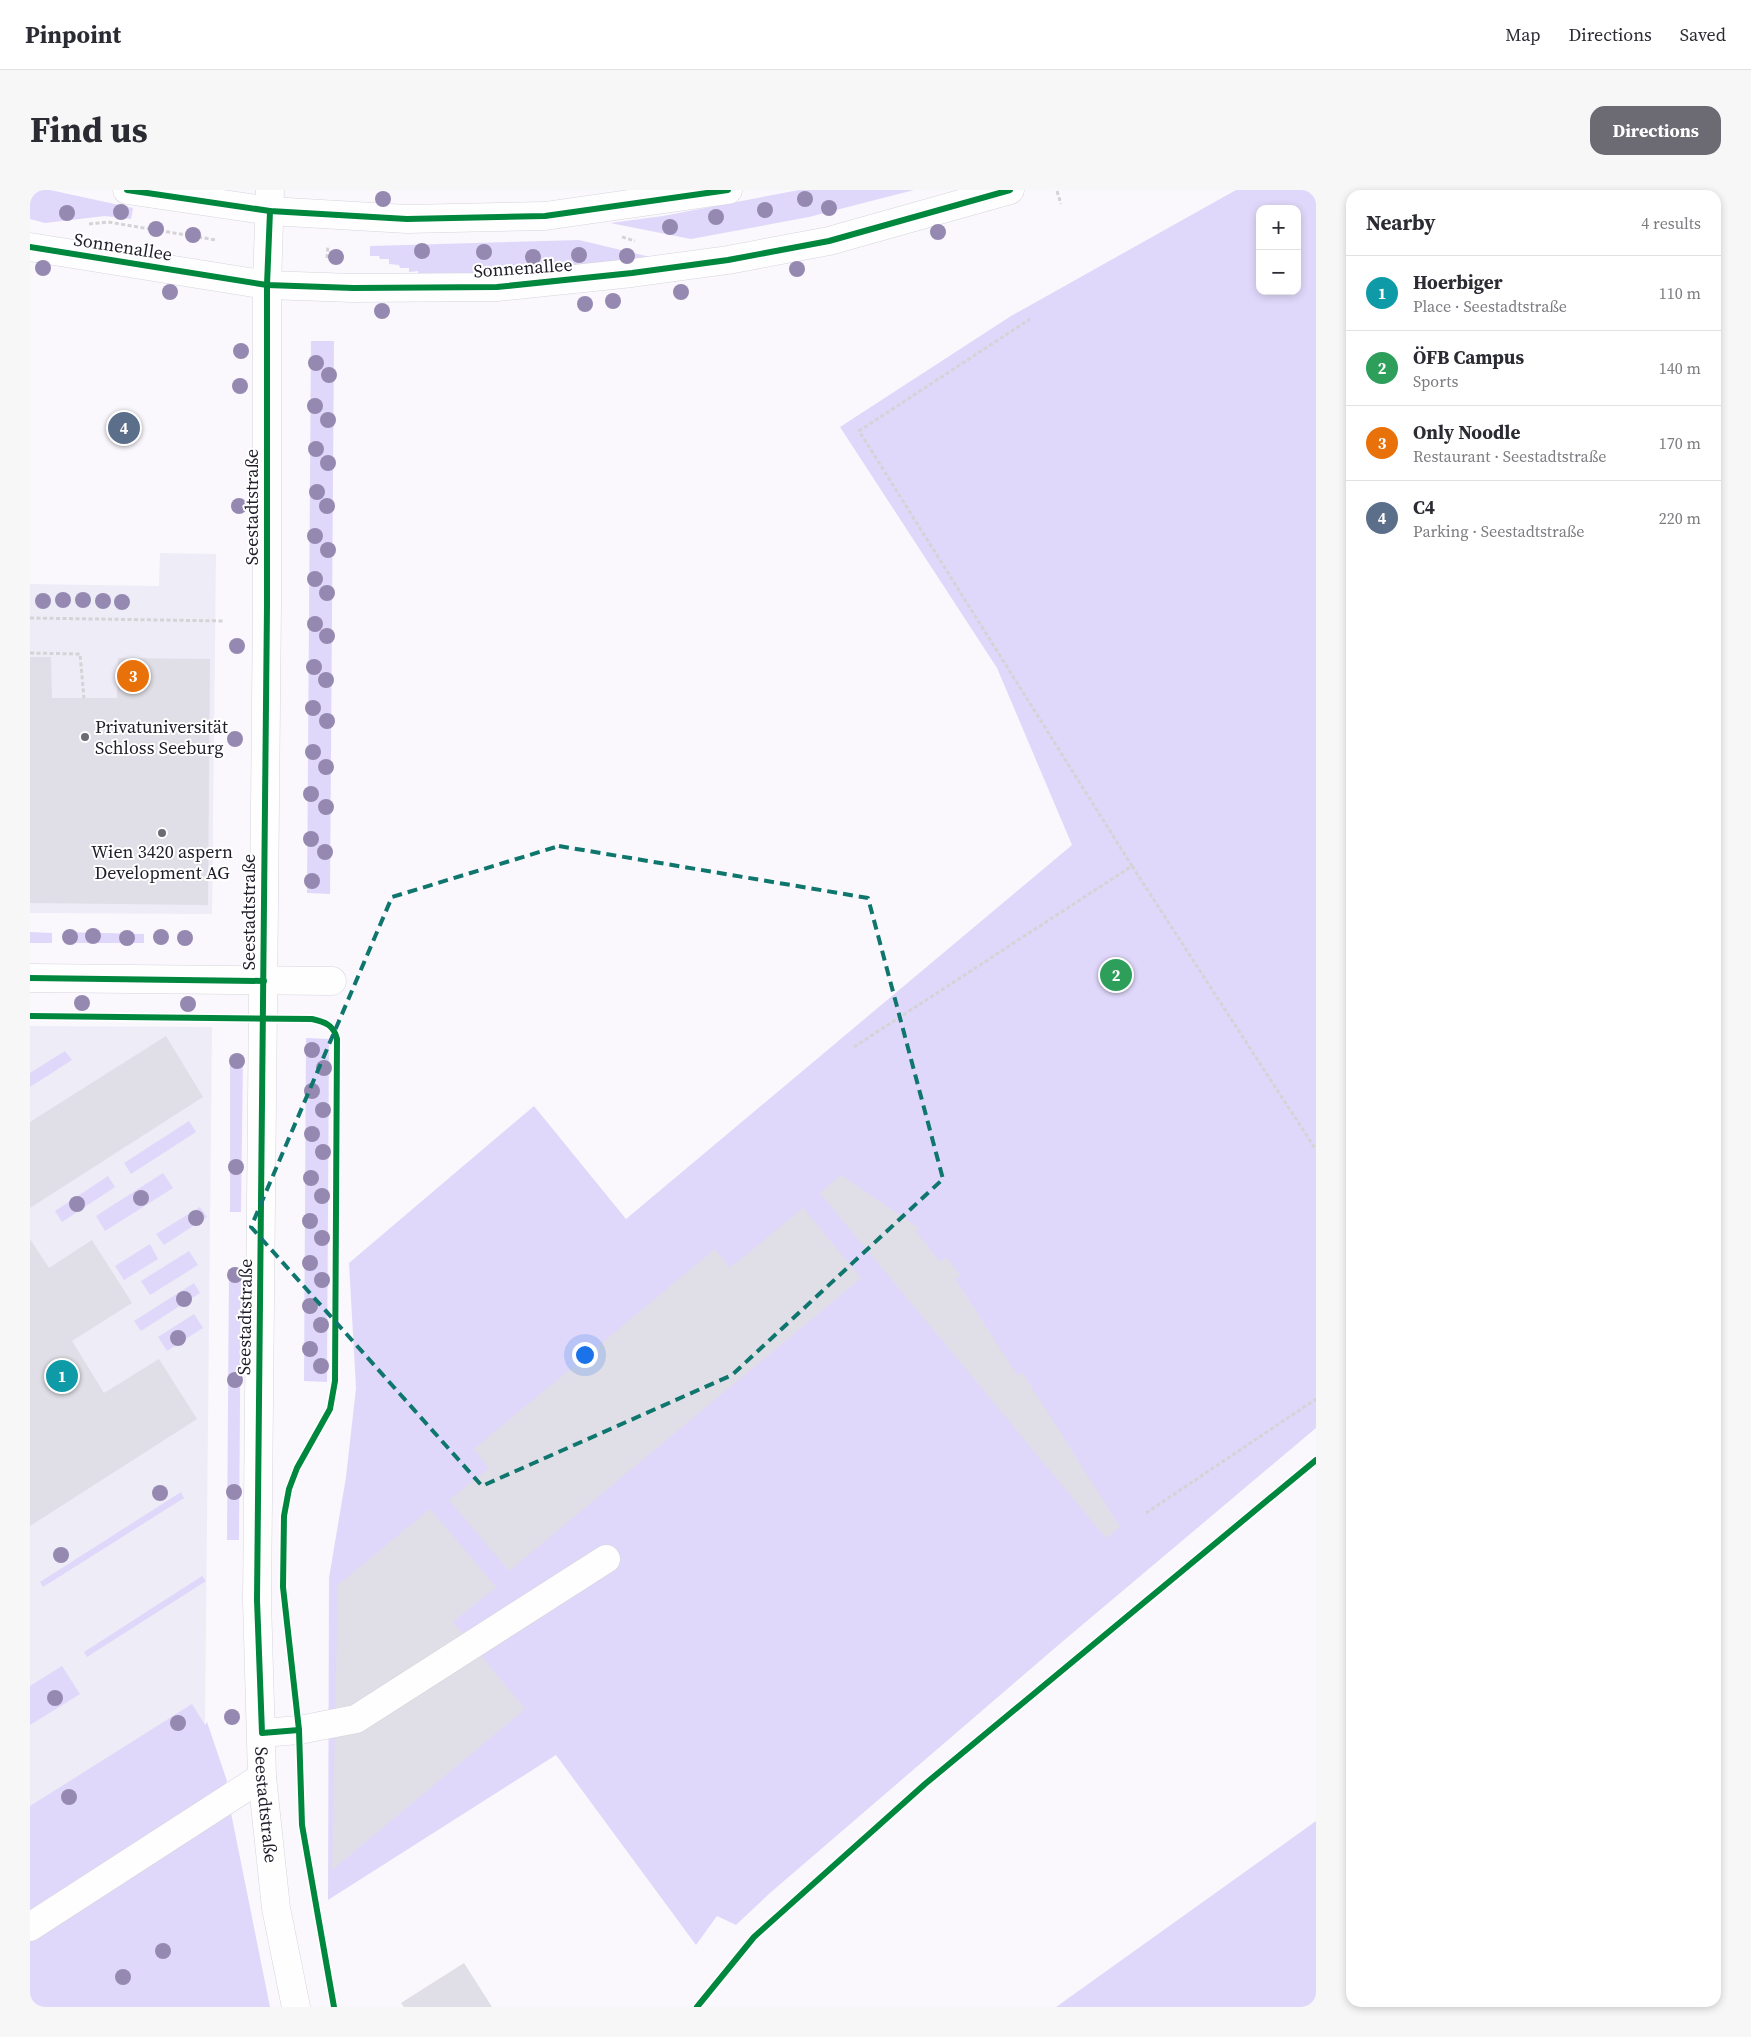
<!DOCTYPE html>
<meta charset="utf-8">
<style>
body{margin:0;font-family:"Source Serif 4",serif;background:#f7f7f7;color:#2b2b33}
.controls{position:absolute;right:15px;top:15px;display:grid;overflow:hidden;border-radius:10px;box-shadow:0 2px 8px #0003}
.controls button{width:45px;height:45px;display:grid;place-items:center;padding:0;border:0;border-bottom:1px solid #e1e1e2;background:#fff;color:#2b2b33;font:25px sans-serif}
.you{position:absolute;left:554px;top:1164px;width:18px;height:18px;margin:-12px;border:4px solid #fff;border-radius:50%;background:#1a73e8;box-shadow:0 0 0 8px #1a73e833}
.badge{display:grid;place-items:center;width:32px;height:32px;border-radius:50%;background:#6c6a73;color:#fff;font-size:16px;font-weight:700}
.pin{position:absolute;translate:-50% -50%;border:2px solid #fff;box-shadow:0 1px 5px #0006}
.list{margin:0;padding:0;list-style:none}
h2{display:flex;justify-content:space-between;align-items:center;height:65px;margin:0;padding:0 20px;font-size:21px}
h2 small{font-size:16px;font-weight:400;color:#7c7c81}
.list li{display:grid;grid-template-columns:32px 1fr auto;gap:15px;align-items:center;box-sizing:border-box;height:75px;padding:0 20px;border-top:1px solid #e1e1e2}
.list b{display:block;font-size:19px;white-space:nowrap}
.list p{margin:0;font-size:16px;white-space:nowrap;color:#7c7c81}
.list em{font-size:16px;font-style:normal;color:#7c7c81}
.map{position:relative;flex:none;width:1286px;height:1817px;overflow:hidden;border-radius:15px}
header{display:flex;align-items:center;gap:30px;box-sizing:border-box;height:70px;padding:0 25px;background:#fff;border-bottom:1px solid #e1e1e2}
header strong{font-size:24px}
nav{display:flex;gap:28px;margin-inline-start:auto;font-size:18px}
.intro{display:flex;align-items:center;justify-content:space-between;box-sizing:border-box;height:120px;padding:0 30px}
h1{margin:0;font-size:35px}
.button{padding:12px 22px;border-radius:15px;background:#6c6a73;color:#fff;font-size:18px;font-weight:700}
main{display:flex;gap:30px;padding:0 30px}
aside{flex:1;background:#fff;border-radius:15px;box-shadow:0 2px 8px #0003}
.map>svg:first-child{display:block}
.built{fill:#eeecf7}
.green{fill:#e0d8fa;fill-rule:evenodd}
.building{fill:#e0dee6}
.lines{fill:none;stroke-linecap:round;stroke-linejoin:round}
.minor-casing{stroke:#d6d4dc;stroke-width:29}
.path{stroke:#d5d3d6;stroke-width:3;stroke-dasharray:4 2.5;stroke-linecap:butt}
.minor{stroke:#fefeff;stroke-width:28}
.cycleway-casing{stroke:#fff;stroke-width:9}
.cycleway{stroke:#00873e;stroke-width:6}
.tree{fill:#9689b1}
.marked{fill:none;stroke:#0f766e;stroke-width:4;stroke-dasharray:10 6;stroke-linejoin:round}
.poi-dot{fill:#6c6a73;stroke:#fff;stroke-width:2}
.labels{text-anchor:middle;stroke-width:4;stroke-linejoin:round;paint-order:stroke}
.street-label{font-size:18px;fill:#201d29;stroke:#fff}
.poi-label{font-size:18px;fill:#201d29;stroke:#fff;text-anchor:start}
</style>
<header>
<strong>Pinpoint</strong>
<nav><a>Map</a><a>Directions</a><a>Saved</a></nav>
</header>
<div class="intro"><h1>Find us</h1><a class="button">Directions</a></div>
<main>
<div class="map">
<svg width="1286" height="1817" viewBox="0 0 1286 1817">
<rect width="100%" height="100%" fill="#faf8fd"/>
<g class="built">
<polygon points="130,363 186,364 182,724 0,723 0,394 129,396"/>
<polygon points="0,836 182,837 175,1535 0,1648"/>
</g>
<g class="green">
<polygon points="0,0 20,0 103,18 101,29 75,26 15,33 0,29"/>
<polygon points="769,0 884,0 779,27 661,49 580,33 633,26"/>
<path d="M1206,0H1286V1238L1032,1452L740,1703L706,1735L687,1726L666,1755L526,1565L298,1710L299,1388L316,1287L326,1198L319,1073L504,916L596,1029L1042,655L967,478L810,237L981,126ZM1230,19H1267V101H1230Z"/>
<polygon points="549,50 633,70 534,81 388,87 388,81 379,82 379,78 370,78 369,75 359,74 359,69 350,69 349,66 340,66 340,56"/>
<polygon points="281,151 304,151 300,704 277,703"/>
<polygon points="0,742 22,743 22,753 0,753"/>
<polygon points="35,742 114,744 114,753 35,753"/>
<polygon points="276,848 299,849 297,1192 274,1191"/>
<polygon points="35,861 42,870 0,897 0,883"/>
<polygon points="213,866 211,1022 200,1022 200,867"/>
<polygon points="159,931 166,942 101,984 94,973"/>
<polygon points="133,983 143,998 75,1041 66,1026"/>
<polygon points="78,986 85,997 32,1032 25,1021"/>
<polygon points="170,1017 177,1027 134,1055 126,1044"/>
<polygon points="120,1054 128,1069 94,1090 85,1076"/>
<polygon points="159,1061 168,1075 120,1105 111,1091"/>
<polygon points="199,1080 211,1080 209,1350 197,1350"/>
<polygon points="164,1093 170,1103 111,1141 104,1131"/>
<polygon points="164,1124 173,1138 137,1161 128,1147"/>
<polygon points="151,1302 154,1308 13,1397 10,1392"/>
<polygon points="172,1386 176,1391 57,1467 54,1462"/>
<polygon points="32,1476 50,1504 0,1535 0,1496"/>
<polygon points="162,1514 175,1535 177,1532 197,1591 191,1602 0,1722 0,1616"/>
<polygon points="201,1623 240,1817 0,1817 0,1749"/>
<polygon points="1286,1631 1286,1817 1026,1817"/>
</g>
<g class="building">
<polygon points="0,467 21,467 22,508 87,508 88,468 180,469 178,715 0,713"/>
<polygon points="136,846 173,907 0,1018 0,932"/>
<polygon points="811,985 889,1038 886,1041 910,1072 916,1067 930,1085 925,1089 988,1186 992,1182 1090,1337 1076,1348 790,1003"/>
<polygon points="773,1018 831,1088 479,1381 419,1310 459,1278 444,1259 685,1059 700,1078"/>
<polygon points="0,1049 19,1078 62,1050 102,1113 42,1151 74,1203 129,1169 167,1229 0,1336"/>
<polygon points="400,1319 466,1397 423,1432 495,1519 302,1680 308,1395"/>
<polygon points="434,1773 462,1817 374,1817 371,1813"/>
</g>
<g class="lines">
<defs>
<g id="minor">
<polyline points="97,0 240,21 377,29 515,26 698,0"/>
<path id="s1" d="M240,0L237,95V415L227,1410L232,1587L246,1718L266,1817"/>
<polyline points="0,57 237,95 323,98 467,97 602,83 698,70 799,51 980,0"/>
<polyline points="0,788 302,791"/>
<polyline points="232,1543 269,1540 326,1529 576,1369"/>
<polyline points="0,1737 232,1587"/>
</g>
</defs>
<use href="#minor" class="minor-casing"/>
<g class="path">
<polyline points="1027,1 1031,14"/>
<polyline points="59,34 78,32 186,50"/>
<polyline points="592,47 605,51"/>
<polyline points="297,68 298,55"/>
<polyline points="0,428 195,431"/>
<polyline points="0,463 50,464 54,508"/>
<polyline points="1102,676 1286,960"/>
<polyline points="824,857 1102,676 829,241 1000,129"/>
<polyline points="1116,1323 1286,1209"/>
</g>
<use href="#minor" class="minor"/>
<defs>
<g id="cycleway">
<polyline points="97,0 240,21 377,29 515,26 698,0"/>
<polyline points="240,21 237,95 237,415 227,1410 232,1543 269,1540"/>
<polyline points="0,57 237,95 323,98 467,97 602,83 698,70 799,51 980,0"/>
<polyline points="0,788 234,791"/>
<path d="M0,826L282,829C295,832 304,835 307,849L305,1191L300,1219L267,1278L259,1299L254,1326L253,1397L269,1540L272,1635L304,1817"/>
<polyline points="667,1817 724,1747 895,1594 1286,1270"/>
</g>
</defs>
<use href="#cycleway" class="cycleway-casing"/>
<use href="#cycleway" class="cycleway"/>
</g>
<g class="tree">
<circle cx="353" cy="9" r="8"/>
<circle cx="775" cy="9" r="8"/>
<circle cx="799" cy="18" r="8"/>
<circle cx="735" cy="20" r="8"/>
<circle cx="91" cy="22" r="8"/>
<circle cx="37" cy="23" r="8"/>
<circle cx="686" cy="27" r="8"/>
<circle cx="640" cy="37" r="8"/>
<circle cx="126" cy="39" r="8"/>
<circle cx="908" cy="42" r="8"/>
<circle cx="163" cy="45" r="8"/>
<circle cx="392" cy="61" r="8"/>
<circle cx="454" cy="62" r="8"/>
<circle cx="549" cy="65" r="8"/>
<circle cx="597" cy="66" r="8"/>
<circle cx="306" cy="67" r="8"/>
<circle cx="503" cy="67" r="8"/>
<circle cx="13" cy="78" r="8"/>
<circle cx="767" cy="79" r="8"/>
<circle cx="140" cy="102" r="8"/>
<circle cx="651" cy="102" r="8"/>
<circle cx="583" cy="111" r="8"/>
<circle cx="555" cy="114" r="8"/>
<circle cx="352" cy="121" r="8"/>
<circle cx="211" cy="161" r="8"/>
<circle cx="286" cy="173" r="8"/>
<circle cx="299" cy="185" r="8"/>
<circle cx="210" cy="196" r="8"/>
<circle cx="285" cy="216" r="8"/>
<circle cx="298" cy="230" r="8"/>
<circle cx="286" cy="259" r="8"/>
<circle cx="298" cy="273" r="8"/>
<circle cx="287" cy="302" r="8"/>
<circle cx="209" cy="316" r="8"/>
<circle cx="297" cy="316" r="8"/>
<circle cx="285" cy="346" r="8"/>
<circle cx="298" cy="360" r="8"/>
<circle cx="285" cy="389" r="8"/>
<circle cx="297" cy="403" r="8"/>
<circle cx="33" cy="410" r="8"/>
<circle cx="53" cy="410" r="8"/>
<circle cx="13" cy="411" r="8"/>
<circle cx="73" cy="411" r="8"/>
<circle cx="92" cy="412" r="8"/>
<circle cx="285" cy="434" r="8"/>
<circle cx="297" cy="446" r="8"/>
<circle cx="207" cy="456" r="8"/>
<circle cx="284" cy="477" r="8"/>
<circle cx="296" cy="490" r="8"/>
<circle cx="283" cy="518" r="8"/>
<circle cx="297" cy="531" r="8"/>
<circle cx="205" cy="549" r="8"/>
<circle cx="283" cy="562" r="8"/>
<circle cx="296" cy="577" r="8"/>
<circle cx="281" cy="604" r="8"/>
<circle cx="296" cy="617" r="8"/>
<circle cx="281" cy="649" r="8"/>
<circle cx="295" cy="662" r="8"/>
<circle cx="282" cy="691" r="8"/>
<circle cx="63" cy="746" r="8"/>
<circle cx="40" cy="747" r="8"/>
<circle cx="131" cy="747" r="8"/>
<circle cx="97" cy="748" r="8"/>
<circle cx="155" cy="748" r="8"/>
<circle cx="52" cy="813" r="8"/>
<circle cx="158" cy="814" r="8"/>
<circle cx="282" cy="860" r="8"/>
<circle cx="207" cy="871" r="8"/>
<circle cx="294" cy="878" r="8"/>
<circle cx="282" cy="901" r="8"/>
<circle cx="293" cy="920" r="8"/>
<circle cx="282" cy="944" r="8"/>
<circle cx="293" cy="962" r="8"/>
<circle cx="206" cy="977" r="8"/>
<circle cx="281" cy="988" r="8"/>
<circle cx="292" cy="1006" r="8"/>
<circle cx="111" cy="1008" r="8"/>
<circle cx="47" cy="1014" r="8"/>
<circle cx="166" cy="1028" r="8"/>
<circle cx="280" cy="1031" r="8"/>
<circle cx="292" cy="1048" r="8"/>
<circle cx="280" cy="1073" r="8"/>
<circle cx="205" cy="1085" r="8"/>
<circle cx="292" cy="1090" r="8"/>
<circle cx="154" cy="1109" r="8"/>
<circle cx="280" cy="1116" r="8"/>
<circle cx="291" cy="1135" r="8"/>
<circle cx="148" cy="1148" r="8"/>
<circle cx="280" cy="1159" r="8"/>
<circle cx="291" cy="1176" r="8"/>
<circle cx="205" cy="1190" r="8"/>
<circle cx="204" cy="1302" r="8"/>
<circle cx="130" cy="1303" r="8"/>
<circle cx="31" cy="1365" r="8"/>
<circle cx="25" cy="1508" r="8"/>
<circle cx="202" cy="1527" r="8"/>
<circle cx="148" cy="1533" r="8"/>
<circle cx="39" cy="1607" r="8"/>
<circle cx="133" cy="1761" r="8"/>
<circle cx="93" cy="1787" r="8"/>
</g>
<path class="marked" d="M529,656L838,708L913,989L702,1185L452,1296L221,1037L362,707Z"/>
<g class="poi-dot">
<circle cx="55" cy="547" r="5"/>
<circle cx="132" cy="643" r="5"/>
</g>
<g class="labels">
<g class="street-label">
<text transform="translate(93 57) rotate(9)" y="6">Sonnenallee</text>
<text transform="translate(493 78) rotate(-4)" y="6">Sonnenallee</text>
<text transform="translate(222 317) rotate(-90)" y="6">Seestadtstraße</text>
<text transform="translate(219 722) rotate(-90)" y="6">Seestadtstraße</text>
<text transform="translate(215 1127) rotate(-89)" y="6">Seestadtstraße</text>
<text dy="6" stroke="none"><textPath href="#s1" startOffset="1615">Seestadtstraße</textPath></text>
</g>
<g class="poi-label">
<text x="65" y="543">Privatuniversität<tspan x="65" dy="21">Schloss Seeburg</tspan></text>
<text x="132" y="668" text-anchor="middle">Wien 3420 aspern<tspan x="132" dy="21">Development AG</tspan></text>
</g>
</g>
</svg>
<div class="controls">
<button>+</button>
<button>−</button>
</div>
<div class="you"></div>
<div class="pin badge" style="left:32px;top:1186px;background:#0f9aa8">1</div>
<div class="pin badge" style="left:1086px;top:785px;background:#2e9e5b">2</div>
<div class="pin badge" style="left:103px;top:486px;background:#e8710a">3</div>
<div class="pin badge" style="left:94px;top:238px;background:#5c6f8a">4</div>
</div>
<aside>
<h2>Nearby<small>4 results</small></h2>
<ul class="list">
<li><span class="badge" style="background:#0f9aa8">1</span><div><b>Hoerbiger</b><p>Place · Seestadtstraße</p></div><em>110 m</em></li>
<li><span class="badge" style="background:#2e9e5b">2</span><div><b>ÖFB Campus</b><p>Sports</p></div><em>140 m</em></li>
<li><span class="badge" style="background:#e8710a">3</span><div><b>Only Noodle</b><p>Restaurant · Seestadtstraße</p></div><em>170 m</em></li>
<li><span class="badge" style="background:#5c6f8a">4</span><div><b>C4</b><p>Parking · Seestadtstraße</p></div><em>220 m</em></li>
</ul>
</aside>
</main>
